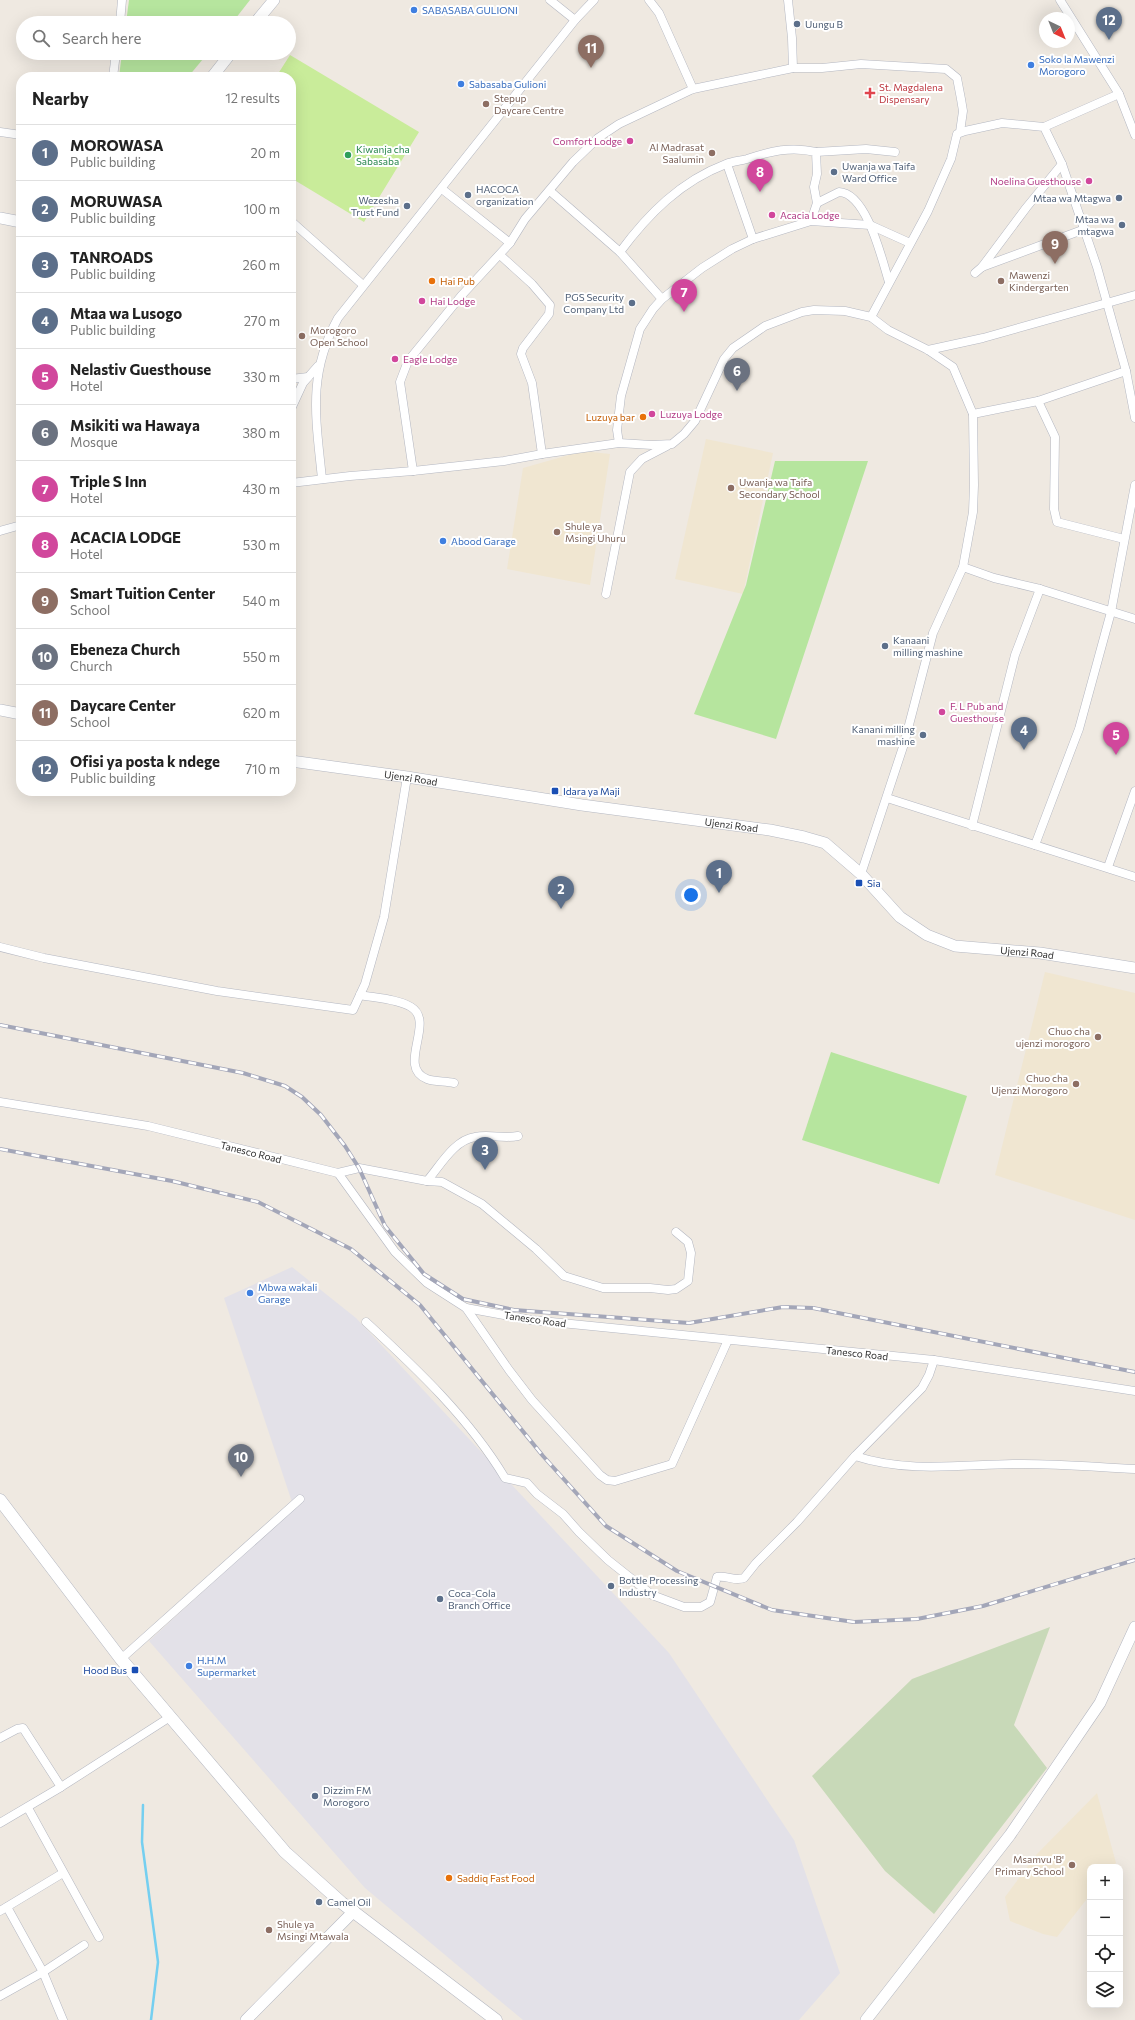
<!DOCTYPE html>
<meta charset="utf-8">
<style>
body{margin:0;font-family:Commissioner,sans-serif;background:#f6f6f6;color:#222}
.controls{position:absolute;right:12px;bottom:12px;display:grid;overflow:hidden;border-radius:8px;box-shadow:0 4px 16px #0002}
.controls button{width:36px;height:36px;display:grid;place-items:center;padding:0;border:0;border-bottom:1px solid #e0e0e0;background:#fff;color:#222;font:20px sans-serif}
.compass{position:absolute;left:1039px;top:12px;width:36px;height:36px;border-radius:50%;background:#fff;box-shadow:0 4px 16px #0002;rotate:137deg}
.you{position:absolute;left:691px;top:895px;width:14px;height:14px;margin:-10px;border:3px solid #fff;border-radius:50%;background:#1a73e8;box-shadow:0 0 0 6px #1a73e833}
.badge{display:grid;place-items:center;width:26px;height:26px;border-radius:50%;background:#4264fb;color:#fff;font-size:13px;font-weight:700}
.pin{position:absolute;translate:-50% -33px;filter:drop-shadow(0 1px 2px #0008)}
.pin::after{content:'';position:absolute;top:21px;width:14px;height:12px;background:inherit;clip-path:polygon(0 0,100% 0,50% 100%)}
.list{margin:0;padding:0;list-style:none}
h2{display:flex;justify-content:space-between;align-items:center;height:52px;margin:0;padding:0 16px;font-size:17px}
h2 small{font-size:13px;font-weight:400;color:#767676}
.list li{display:grid;grid-template-columns:26px 1fr auto;gap:12px;align-items:center;box-sizing:border-box;height:56px;padding:0 16px;border-top:1px solid #e0e0e0}
.list b{display:block;font-size:15px;white-space:nowrap}
.list p{margin:0;font-size:13px;white-space:nowrap;color:#767676}
.list em{font-size:13px;font-style:normal;color:#767676}
.icon{flex:none;width:22px;height:22px;fill:none;stroke:currentColor;stroke-width:2;stroke-linecap:round;stroke-linejoin:round}
.map{position:relative;flex:none;width:1135px;height:2020px;overflow:hidden}
.search{position:absolute;background:#fff;box-shadow:0 4px 16px #0002;left:16px;top:16px;width:280px;height:44px;display:flex;align-items:center;gap:10px;box-sizing:border-box;padding:0 14px;border-radius:22px;color:#767676;font-size:15px}
.panel{position:absolute;background:#fff;box-shadow:0 4px 16px #0002;left:16px;top:72px;width:280px;height:724px;border-radius:16px}
.map>svg:first-child{display:block}
.industrial{fill:#e3e1e8}
.education{fill:#f0e6d1}
.green{fill:#b6e59e}
.cemetery{fill:#c8d9b8}
.pitch{fill:#c9ec9a}
.lines{fill:none;stroke-linecap:round;stroke-linejoin:round}
.stream{stroke:#75cff0;stroke-width:2.5}
.minor-casing{stroke:#b4b7c1;stroke-width:9}
.tertiary-casing{stroke:#b4b7c1;stroke-width:12}
.secondary-casing{stroke:#b4b7c1;stroke-width:13}
.minor{stroke:#fff;stroke-width:8}
.tertiary{stroke:#fff;stroke-width:11}
.secondary{stroke:#fff;stroke-width:12}
.rail-casing{stroke:#a3a6b8;stroke-width:4}
.rail{stroke:#fff;stroke-width:2.5;stroke-dasharray:8;stroke-linecap:butt}
.shop-dot{fill:#3f7fe0;stroke:#fff;stroke-width:1.5}
.service-dot{fill:#5c6f8a;stroke:#fff;stroke-width:1.5}
.health-dot{fill:#e0444e;stroke:#fff;stroke-width:1.5}
.education-dot{fill:#8d6e63;stroke:#fff;stroke-width:1.5}
.hotel-dot{fill:#d1479c;stroke:#fff;stroke-width:1.5}
.leisure-dot{fill:#2e9e5b;stroke:#fff;stroke-width:1.5}
.food-dot{fill:#e8710a;stroke:#fff;stroke-width:1.5}
.transit-dot{fill:#1a4fb4;stroke:#fff;stroke-width:1.5}
.labels{text-anchor:middle;stroke-width:4;stroke-linejoin:round;paint-order:stroke}
.shop-label{font-size:10px;fill:#366cbe;stroke:#fff;text-anchor:start}
.service-label{font-size:10px;fill:#4e5e75;stroke:#fff;text-anchor:start}
.health-label{font-size:10px;fill:#be3a42;stroke:#fff;text-anchor:start}
.education-label{font-size:10px;fill:#785e54;stroke:#fff;text-anchor:start}
.hotel-label{font-size:10px;fill:#b23c85;stroke:#fff;text-anchor:start}
.leisure-label{font-size:10px;fill:#27864d;stroke:#fff;text-anchor:start}
.food-label{font-size:10px;fill:#c56008;stroke:#fff;text-anchor:start}
.street-label{font-size:10px;fill:#2e2e2e;stroke:#fff}
.transit-label{font-size:10px;fill:#164399;stroke:#fff;text-anchor:start}
</style>
<div class="map">
<svg width="1135" height="2020" viewBox="0 0 1135 2020">
<rect width="100%" height="100%" fill="#efe9e1"/>
<polygon class="industrial" points="292,1267 356,1318 669,1653 794,1840 840,1973 799,2020 523,2020 365,1888 149,1641 294,1508 224,1298"/>
<g class="education">
<polygon points="706,439 773,453 743,594 675,579"/>
<polygon points="583,451 610,454 590,585 507,569 523,468"/>
<polygon points="1045,972 1135,993 1135,1220 995,1175"/>
<polygon points="1097,1793 1116,1863 1112,1867 1090,1867 1090,1895 1057,1937 1043,1934 1010,1921 1005,1897 1036,1855"/>
</g>
<g class="green">
<polygon points="129,0 250,0 232,23 126,23"/>
<polygon points="122,53 208,53 188,77 119,77"/>
<polygon points="775,461 868,461 776,739 694,714 746,585"/>
<polygon points="831,1052 967,1096 939,1184 802,1140"/>
</g>
<polygon class="cemetery" points="1050,1627 1014,1725 1047,1768 934,1914 885,1871 812,1776 912,1679"/>
<polygon class="pitch" points="290,55 419,132 364,222 291,178 291,77 276,77"/>
<g class="lines">
<polyline class="stream" points="143,1805 142,1842 158,1962 151,2020"/>
<defs>
<g id="minor">
<polyline points="550,0 575,20"/>
<polyline points="649,0 659,13 693,89"/>
<polyline points="788,0 792,38 793,68"/>
<polyline points="1060,0 1119,94 1135,135"/>
<polyline points="120,23 122,0"/>
<polyline points="113,77 116,53"/>
<polyline points="1044,127 1119,94"/>
<polyline points="0,132 21,135"/>
<polyline points="816,152 866,149 895,152"/>
<polyline points="727,164 753,239"/>
<polyline points="442,189 510,243"/>
<polyline points="550,191 620,252 662,299"/>
<path d="M817,203L839,192C867,193 882,260 889,282"/>
<polyline points="291,221 363,285"/>
<path d="M620,252C648,214 681,181 726,164C733,161 740,161 747,159C771,151 791,146 816,152L817,174L814,187L817,203L811,221"/>
<polyline points="500,255 532,284 550,305 549,314 523,348 521,354 532,383 542,454"/>
<polyline points="982,267 1026,208 1062,164"/>
<polyline points="975,273 982,267 1085,229"/>
<polyline points="871,317 928,211 951,159 957,134 965,131 1002,123 1044,127 1062,164 1097,267 1126,371 1135,418"/>
<polyline points="928,350 983,338 1135,295"/>
<polyline points="291,379 308,377"/>
<polyline points="1038,401 1055,437 1054,509 1057,522 1124,539"/>
<polyline points="291,409 303,383 318,366"/>
<polyline points="973,414 1038,401 1126,371"/>
<polyline points="619,443 617,430 621,396 640,329 653,309 662,299 702,268 732,249 753,239 811,221 870,225 910,243"/>
<polyline points="413,471 400,382 408,361 461,296 510,243 525,219 573,162 598,138 619,124 693,89 793,68 822,68 861,64 946,69 957,78 961,99 963,111 960,132"/>
<path d="M322,479C316,418 307,375 338,318L575,20L594,0"/>
<polyline points="291,483 350,476 413,471 504,461 542,454 619,443 652,445 672,444 684,434 695,421 724,359 733,348 765,326 802,312 814,310 845,311 871,317 888,330 928,350 953,367 973,414 974,485 973,512 963,567 933,633 904,744 861,874"/>
<polyline points="0,531 21,525"/>
<polyline points="963,567 994,578 1040,589 1135,619"/>
<polyline points="606,594 630,472 642,459 667,446"/>
<polyline points="887,798 1135,877"/>
<polyline points="972,826 1015,655 1040,589"/>
<polyline points="1035,845 1079,729 1111,612 1135,485"/>
<polyline points="1108,867 1135,791"/>
<polyline points="0,947 44,958 217,991 353,1010 365,984 384,917 407,777"/>
<path d="M360,995C376,998 398,999 411,1007C436,1022 396,1067 427,1079C435,1082 445,1081 454,1083"/>
<polyline points="0,1102 148,1126 338,1173 395,1252 427,1283 466,1308 531,1320 934,1360 1135,1391"/>
<path d="M338,1173L359,1168L427,1181C440,1166 454,1140 475,1137C489,1134 504,1139 518,1136"/>
<polyline points="427,1181 442,1182 482,1204 536,1249 564,1276 603,1288 650,1288 668,1290 676,1289 688,1281 691,1253 688,1242 676,1232"/>
<polyline points="466,1308 509,1370 532,1400 600,1475 607,1480 615,1481 672,1464 728,1340"/>
<path d="M366,1322C417,1369 469,1418 505,1478L527,1483L537,1494L563,1514L579,1532L608,1560L652,1595L684,1607H701L710,1602L717,1577C727,1575 735,1582 744,1578L756,1563L797,1522L855,1456L922,1388L929,1375L934,1360"/>
<path d="M855,1456C907,1473 959,1465 1013,1464C1053,1463 1094,1467 1135,1469"/>
<polyline points="121,1659 300,1499"/>
<polyline points="0,1738 17,1729 23,1728 61,1787"/>
<polyline points="28,1808 99,1937"/>
<polyline points="0,1823 61,1787 170,1717"/>
<polyline points="7,1907 43,1972 63,2020"/>
<polyline points="0,1911 63,1873"/>
<polyline points="0,1996 43,1972 84,1945"/>
</g>
<g id="tertiary">
<polyline points="255,23 274,0"/>
<polyline points="212,77 231,53"/>
<polyline points="0,218 21,222"/>
<polyline points="0,710 21,714"/>
<path id="s1" d="M291,761L407,777L582,805L770,830L804,837L825,843L861,874L900,917L927,935L955,946L1040,953L1135,968"/>
<polyline points="246,2020 354,1911"/>
<polyline points="866,2020 1010,1835 1100,1703 1135,1627"/>
</g>
<polyline id="secondary" points="0,1500 121,1659 285,1852 342,1903 496,2020"/>
</defs>
<use href="#minor" class="minor-casing"/>
<use href="#tertiary" class="tertiary-casing"/>
<use href="#secondary" class="secondary-casing"/>
<use href="#minor" class="minor"/>
<use href="#tertiary" class="tertiary"/>
<use href="#secondary" class="secondary"/>
<defs>
<g id="rail">
<polyline points="0,1025 243,1073 285,1086 302,1097 321,1115 345,1146 359,1168 385,1226 424,1274 463,1299 514,1310 689,1323 783,1307 813,1308 1135,1372"/>
<polyline points="0,1149 172,1181 258,1202 351,1249 420,1305 543,1456 606,1526 677,1571 772,1610 854,1622 917,1619 983,1606 1135,1560"/>
</g>
</defs>
<use href="#rail" class="rail-casing"/>
<use href="#rail" class="rail"/>
</g>
<g class="shop-dot">
<circle cx="414" cy="10" r="4"/>
<circle cx="1031" cy="65" r="4"/>
<circle cx="461" cy="84" r="4"/>
<circle cx="443" cy="541" r="4"/>
<circle cx="250" cy="1293" r="4"/>
<circle cx="189" cy="1666" r="4"/>
</g>
<g class="service-dot">
<circle cx="797" cy="24" r="4"/>
<circle cx="834" cy="172" r="4"/>
<circle cx="468" cy="195" r="4"/>
<circle cx="1119" cy="198" r="4"/>
<circle cx="407" cy="206" r="4"/>
<circle cx="1122" cy="225" r="4"/>
<circle cx="632" cy="303" r="4"/>
<circle cx="885" cy="646" r="4"/>
<circle cx="923" cy="735" r="4"/>
<circle cx="611" cy="1586" r="4"/>
<circle cx="440" cy="1599" r="4"/>
<circle cx="315" cy="1796" r="4"/>
<circle cx="319" cy="1902" r="4"/>
</g>
<path class="health-dot" d="M868 87h4v4h4v4h-4v4h-4v-4h-4v-4h4z"/>
<g class="education-dot">
<circle cx="486" cy="104" r="4"/>
<circle cx="712" cy="153" r="4"/>
<circle cx="1001" cy="281" r="4"/>
<circle cx="302" cy="336" r="4"/>
<circle cx="731" cy="488" r="4"/>
<circle cx="557" cy="532" r="4"/>
<circle cx="1098" cy="1037" r="4"/>
<circle cx="1076" cy="1084" r="4"/>
<circle cx="1072" cy="1865" r="4"/>
<circle cx="269" cy="1930" r="4"/>
</g>
<g class="hotel-dot">
<circle cx="630" cy="141" r="4"/>
<circle cx="1089" cy="181" r="4"/>
<circle cx="772" cy="215" r="4"/>
<circle cx="422" cy="301" r="4"/>
<circle cx="395" cy="359" r="4"/>
<circle cx="652" cy="414" r="4"/>
<circle cx="942" cy="712" r="4"/>
</g>
<circle class="leisure-dot" cx="348" cy="155" r="4"/>
<g class="food-dot">
<circle cx="432" cy="281" r="4"/>
<circle cx="643" cy="417" r="4"/>
<circle cx="449" cy="1878" r="4"/>
</g>
<g class="transit-dot">
<rect x="551" y="787" width="8" height="8" rx="2"/>
<rect x="855" y="879" width="8" height="8" rx="2"/>
<rect x="131" y="1666" width="8" height="8" rx="2"/>
</g>
<g class="labels">
<g class="shop-label">
<text x="422" y="14">SABASABA GULIONI</text>
<text x="1039" y="63">Soko la Mawenzi<tspan x="1039" dy="12">Morogoro</tspan></text>
<text x="469" y="88">Sabasaba Gulioni</text>
<text x="451" y="545">Abood Garage</text>
<text x="258" y="1291">Mbwa wakali<tspan x="258" dy="12">Garage</tspan></text>
<text x="197" y="1664">H.H.M<tspan x="197" dy="12">Supermarket</tspan></text>
</g>
<g class="service-label">
<text x="805" y="28">Uungu B</text>
<text x="842" y="170">Uwanja wa Taifa<tspan x="842" dy="12">Ward Office</tspan></text>
<text x="476" y="193">HACOCA<tspan x="476" dy="12">organization</tspan></text>
<text x="1111" y="202" text-anchor="end">Mtaa wa Mtagwa</text>
<text x="399" y="204" text-anchor="end">Wezesha<tspan x="399" dy="12">Trust Fund</tspan></text>
<text x="1114" y="223" text-anchor="end">Mtaa wa<tspan x="1114" dy="12">mtagwa</tspan></text>
<text x="624" y="301" text-anchor="end">PGS Security<tspan x="624" dy="12">Company Ltd</tspan></text>
<text x="893" y="644">Kanaani<tspan x="893" dy="12">milling mashine</tspan></text>
<text x="915" y="733" text-anchor="end">Kanani milling<tspan x="915" dy="12">mashine</tspan></text>
<text x="619" y="1584">Bottle Processing<tspan x="619" dy="12">Industry</tspan></text>
<text x="448" y="1597">Coca-Cola<tspan x="448" dy="12">Branch Office</tspan></text>
<text x="323" y="1794">Dizzim FM<tspan x="323" dy="12">Morogoro</tspan></text>
<text x="327" y="1906">Camel Oil</text>
</g>
<g class="health-label">
<text x="879" y="91">St. Magdalena<tspan x="879" dy="12">Dispensary</tspan></text>
</g>
<g class="education-label">
<text x="494" y="102">Stepup<tspan x="494" dy="12">Daycare Centre</tspan></text>
<text x="704" y="151" text-anchor="end">Al Madrasat<tspan x="704" dy="12">Saalumin</tspan></text>
<text x="1009" y="279">Mawenzi<tspan x="1009" dy="12">Kindergarten</tspan></text>
<text x="310" y="334">Morogoro<tspan x="310" dy="12">Open School</tspan></text>
<text x="739" y="486">Uwanja wa Taifa<tspan x="739" dy="12">Secondary School</tspan></text>
<text x="565" y="530">Shule ya<tspan x="565" dy="12">Msingi Uhuru</tspan></text>
<text x="1090" y="1035" text-anchor="end">Chuo cha<tspan x="1090" dy="12">ujenzi morogoro</tspan></text>
<text x="1068" y="1082" text-anchor="end">Chuo cha<tspan x="1068" dy="12">Ujenzi Morogoro</tspan></text>
<text x="1064" y="1863" text-anchor="end">Msamvu 'B'<tspan x="1064" dy="12">Primary School</tspan></text>
<text x="277" y="1928">Shule ya<tspan x="277" dy="12">Msingi Mtawala</tspan></text>
</g>
<g class="hotel-label">
<text x="622" y="145" text-anchor="end">Comfort Lodge</text>
<text x="1081" y="185" text-anchor="end">Noelina Guesthouse</text>
<text x="780" y="219">Acacia Lodge</text>
<text x="430" y="305">Hai Lodge</text>
<text x="403" y="363">Eagle Lodge</text>
<text x="660" y="418">Luzuya Lodge</text>
<text x="950" y="710">F. L Pub and<tspan x="950" dy="12">Guesthouse</tspan></text>
</g>
<g class="leisure-label">
<text x="356" y="153">Kiwanja cha<tspan x="356" dy="12">Sabasaba</tspan></text>
</g>
<g class="food-label">
<text x="440" y="285">Hai Pub</text>
<text x="635" y="421" text-anchor="end">Luzuya bar</text>
<text x="457" y="1882">Saddiq Fast Food</text>
</g>
<g class="street-label">
<text dy="4" stroke="none"><textPath href="#s1" startOffset="121">Ujenzi Road</textPath></text>
<text dy="4" stroke="none"><textPath href="#s1" startOffset="445">Ujenzi Road</textPath></text>
<text dy="4" stroke="none"><textPath href="#s1" startOffset="781">Ujenzi Road</textPath></text>
<text transform="translate(251 1152) rotate(14)" y="4">Tanesco Road</text>
<text transform="translate(535 1319) rotate(8)" y="4">Tanesco Road</text>
<text transform="translate(857 1353) rotate(6)" y="4">Tanesco Road</text>
</g>
<g class="transit-label">
<text x="563" y="795">Idara ya Maji</text>
<text x="867" y="887">Sia</text>
<text x="127" y="1674" text-anchor="end">Hood Bus</text>
</g>
</g>
</svg>
<div class="controls">
<button>+</button>
<button>−</button>
<button><svg class="icon" aria-label="locate" viewBox="0 0 24 24"><circle cx="12" cy="12" r="6"/><path d="M12 2v4M12 18v4M2 12h4M18 12h4"/></svg></button>
<button><svg class="icon" aria-label="layers" viewBox="0 0 24 24"><path d="M12 4l9 5-9 5-9-5zM3 14l9 5 9-5"/></svg></button>
</div>
<svg class="compass" viewBox="-18 -18 36 36"><path d="M0-13l5 13h-10z" fill="#e53935"/><path d="M0 13l5-13h-10z" fill="#767676"/></svg>
<div class="you"></div>
<div class="pin badge" style="left:719px;top:893px;background:#5c6f8a">1</div>
<div class="pin badge" style="left:561px;top:909px;background:#5c6f8a">2</div>
<div class="pin badge" style="left:485px;top:1170px;background:#5c6f8a">3</div>
<div class="pin badge" style="left:1024px;top:750px;background:#5c6f8a">4</div>
<div class="pin badge" style="left:1116px;top:755px;background:#d1479c">5</div>
<div class="pin badge" style="left:737px;top:391px;background:#6b7280">6</div>
<div class="pin badge" style="left:684px;top:312px;background:#d1479c">7</div>
<div class="pin badge" style="left:760px;top:192px;background:#d1479c">8</div>
<div class="pin badge" style="left:1055px;top:264px;background:#8d6e63">9</div>
<div class="pin badge" style="left:241px;top:1477px;background:#6b7280">10</div>
<div class="pin badge" style="left:591px;top:68px;background:#8d6e63">11</div>
<div class="pin badge" style="left:1109px;top:40px;background:#5c6f8a">12</div>
<div class="search"><svg class="icon" aria-label="search" viewBox="0 0 24 24"><circle cx="10" cy="10" r="6"/><path d="M15 15l6 6"/></svg>Search here</div>
<section class="panel">
<h2>Nearby<small>12 results</small></h2>
<ul class="list">
<li><span class="badge" style="background:#5c6f8a">1</span><div><b>MOROWASA</b><p>Public building</p></div><em>20 m</em></li>
<li><span class="badge" style="background:#5c6f8a">2</span><div><b>MORUWASA</b><p>Public building</p></div><em>100 m</em></li>
<li><span class="badge" style="background:#5c6f8a">3</span><div><b>TANROADS</b><p>Public building</p></div><em>260 m</em></li>
<li><span class="badge" style="background:#5c6f8a">4</span><div><b>Mtaa wa Lusogo</b><p>Public building</p></div><em>270 m</em></li>
<li><span class="badge" style="background:#d1479c">5</span><div><b>Nelastiv Guesthouse</b><p>Hotel</p></div><em>330 m</em></li>
<li><span class="badge" style="background:#6b7280">6</span><div><b>Msikiti wa Hawaya</b><p>Mosque</p></div><em>380 m</em></li>
<li><span class="badge" style="background:#d1479c">7</span><div><b>Triple S Inn</b><p>Hotel</p></div><em>430 m</em></li>
<li><span class="badge" style="background:#d1479c">8</span><div><b>ACACIA LODGE</b><p>Hotel</p></div><em>530 m</em></li>
<li><span class="badge" style="background:#8d6e63">9</span><div><b>Smart Tuition Center</b><p>School</p></div><em>540 m</em></li>
<li><span class="badge" style="background:#6b7280">10</span><div><b>Ebeneza Church</b><p>Church</p></div><em>550 m</em></li>
<li><span class="badge" style="background:#8d6e63">11</span><div><b>Daycare Center</b><p>School</p></div><em>620 m</em></li>
<li><span class="badge" style="background:#5c6f8a">12</span><div><b>Ofisi ya posta k ndege</b><p>Public building</p></div><em>710 m</em></li>
</ul>
</section>
</div>
